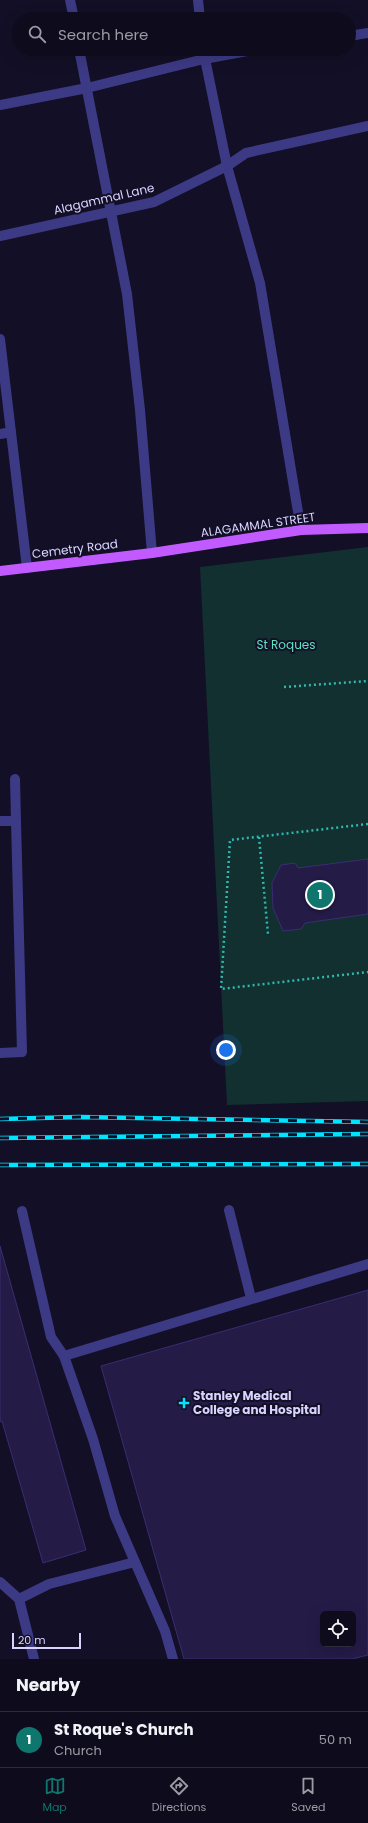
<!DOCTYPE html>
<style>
body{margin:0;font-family:Poppins,sans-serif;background:#171425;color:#f1f3f6}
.controls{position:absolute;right:12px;bottom:12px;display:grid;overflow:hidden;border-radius:6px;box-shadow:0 4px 16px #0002}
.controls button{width:36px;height:36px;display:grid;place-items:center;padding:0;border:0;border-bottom:1px solid #2e2b3b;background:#0e0b1c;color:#f1f3f6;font:20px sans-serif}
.scale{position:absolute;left:12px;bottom:10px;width:69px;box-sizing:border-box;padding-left:4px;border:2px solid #d9d4ff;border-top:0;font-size:11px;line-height:14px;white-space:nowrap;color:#d9d4ff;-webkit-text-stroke:3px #130f26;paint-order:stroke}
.you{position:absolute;left:226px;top:1050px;width:14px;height:14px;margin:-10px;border:3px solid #fff;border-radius:50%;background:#1a73e8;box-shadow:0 0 0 6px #1a73e833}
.badge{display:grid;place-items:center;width:26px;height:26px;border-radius:50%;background:#0f766e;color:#fff;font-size:13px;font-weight:700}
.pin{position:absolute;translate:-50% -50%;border:2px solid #fff;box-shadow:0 1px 4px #0006}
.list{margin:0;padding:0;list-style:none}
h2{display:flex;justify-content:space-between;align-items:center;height:52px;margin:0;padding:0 16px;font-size:17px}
h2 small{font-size:13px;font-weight:400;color:#9b9ba3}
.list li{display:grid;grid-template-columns:26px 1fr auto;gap:12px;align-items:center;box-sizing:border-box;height:56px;padding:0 16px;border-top:1px solid #2e2b3b}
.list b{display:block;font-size:15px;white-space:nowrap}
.list p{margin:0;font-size:13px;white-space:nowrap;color:#9b9ba3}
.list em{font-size:13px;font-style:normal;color:#9b9ba3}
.icon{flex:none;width:22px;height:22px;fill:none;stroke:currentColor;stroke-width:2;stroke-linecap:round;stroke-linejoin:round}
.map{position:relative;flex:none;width:368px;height:1659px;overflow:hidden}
.search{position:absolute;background:#0e0b1c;box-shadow:0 4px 16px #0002;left:12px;right:12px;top:12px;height:44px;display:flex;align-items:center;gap:10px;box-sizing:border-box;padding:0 14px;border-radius:22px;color:#9b9ba3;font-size:15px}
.sheet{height:108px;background:#0e0b1c}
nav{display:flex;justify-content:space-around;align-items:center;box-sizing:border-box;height:56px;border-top:1px solid #2e2b3b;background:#0e0b1c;font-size:11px;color:#9b9ba3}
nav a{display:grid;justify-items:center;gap:2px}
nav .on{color:#0f766e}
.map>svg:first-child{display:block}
.green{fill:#12302f}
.building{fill:#241b47;stroke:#3b2d73;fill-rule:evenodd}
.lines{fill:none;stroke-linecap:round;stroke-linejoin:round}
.path{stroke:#2fb8b0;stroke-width:2.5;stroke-dasharray:2 3;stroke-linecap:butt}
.minor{stroke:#3d3a85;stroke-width:10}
.major{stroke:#c25bff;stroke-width:10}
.rail-casing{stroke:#00e5ff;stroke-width:4.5}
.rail{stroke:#130f26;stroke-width:3;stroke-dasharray:9;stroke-linecap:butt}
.poi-dot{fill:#00e5ff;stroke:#130f26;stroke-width:1.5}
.labels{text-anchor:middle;stroke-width:4;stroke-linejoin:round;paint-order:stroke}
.street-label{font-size:12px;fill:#d9d4ff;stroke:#130f26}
.park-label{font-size:12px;fill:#5fe0c0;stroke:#130f26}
.poi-label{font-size:12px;font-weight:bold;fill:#d9d4ff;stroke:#130f26;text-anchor:start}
</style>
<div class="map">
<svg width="368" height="1659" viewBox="0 0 368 1659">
<rect width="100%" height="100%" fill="#130f26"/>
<polygon class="green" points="368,547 368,1101 227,1105 200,567"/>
<g class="building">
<polygon points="368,859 368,914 305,923 301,929 283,931 273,908 272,883 281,865 295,863 298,868"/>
<polygon points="0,1246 86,1550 43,1563 2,1421 0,1422"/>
<path d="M368,1290V1655L352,1659H184L101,1366ZM323,1614H353V1644H323Z"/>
</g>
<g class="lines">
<g class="path">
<polyline points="284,687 368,681"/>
<polyline points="368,824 230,840 221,989 368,972"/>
<polyline points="259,837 268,934"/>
</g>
<g class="minor">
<polyline points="70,0 74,19"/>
<polyline points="198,0 200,19"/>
<polyline points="349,36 368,33"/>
<polyline points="79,49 127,294 140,410 152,553"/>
<polyline points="203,49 227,166 260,283 301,530"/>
<polyline points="0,105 87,88 204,59 258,49"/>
<polyline points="0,236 154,202 227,166 246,153 368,126"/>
<polyline points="0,339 27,568"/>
<polyline points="0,434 11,432"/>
<polyline points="15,779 16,821"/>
<polyline points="0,821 16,821 22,1052 0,1053"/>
<polyline points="229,1210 251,1298"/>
<polyline points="64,1356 368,1264"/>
<polyline points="135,1562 165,1631 173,1659"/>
<polyline points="0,1582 19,1599 34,1659"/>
<polyline points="19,1599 49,1584 135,1562 115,1516 93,1439 64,1356 51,1337 22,1211"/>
</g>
<polyline class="major" points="0,571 152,553 301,530 368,528"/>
<defs>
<g id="rail">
<polyline points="0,1119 79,1117 368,1122"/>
<polyline points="0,1138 368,1134"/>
<polyline points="0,1165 368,1164"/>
</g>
</defs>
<use href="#rail" class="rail-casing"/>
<use href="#rail" class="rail"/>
</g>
<path class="poi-dot" d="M182 1397h4v4h4v4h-4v4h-4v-4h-4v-4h4z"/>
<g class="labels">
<g class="street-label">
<text transform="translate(104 199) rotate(-13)" y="4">Alagammal Lane</text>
<text transform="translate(258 525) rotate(-8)" y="4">ALAGAMMAL STREET</text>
<text transform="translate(75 549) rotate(-7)" y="4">Cemetry Road</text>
</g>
<g class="park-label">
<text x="286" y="649">St Roques</text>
</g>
<g class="poi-label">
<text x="193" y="1400">Stanley Medical<tspan x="193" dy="14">College and Hospital</tspan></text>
</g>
</g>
</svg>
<div class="controls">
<button><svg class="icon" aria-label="locate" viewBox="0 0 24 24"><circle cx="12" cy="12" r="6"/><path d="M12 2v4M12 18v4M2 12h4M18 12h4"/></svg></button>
</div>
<div class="scale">20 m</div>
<div class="you"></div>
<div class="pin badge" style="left:320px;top:895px">1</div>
<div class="search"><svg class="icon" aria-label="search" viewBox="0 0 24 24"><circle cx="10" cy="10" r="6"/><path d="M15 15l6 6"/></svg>Search here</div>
</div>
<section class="sheet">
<h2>Nearby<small></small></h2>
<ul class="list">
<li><span class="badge">1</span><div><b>St Roque's Church</b><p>Church</p></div><em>50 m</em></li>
</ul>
</section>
<nav>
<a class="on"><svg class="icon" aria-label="map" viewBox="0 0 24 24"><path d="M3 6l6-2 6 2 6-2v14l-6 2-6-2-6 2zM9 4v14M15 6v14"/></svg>Map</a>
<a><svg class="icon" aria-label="directions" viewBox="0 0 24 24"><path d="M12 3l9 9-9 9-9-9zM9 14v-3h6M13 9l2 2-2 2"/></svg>Directions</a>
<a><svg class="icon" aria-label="saved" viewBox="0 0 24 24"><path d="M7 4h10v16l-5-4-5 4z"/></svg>Saved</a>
</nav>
